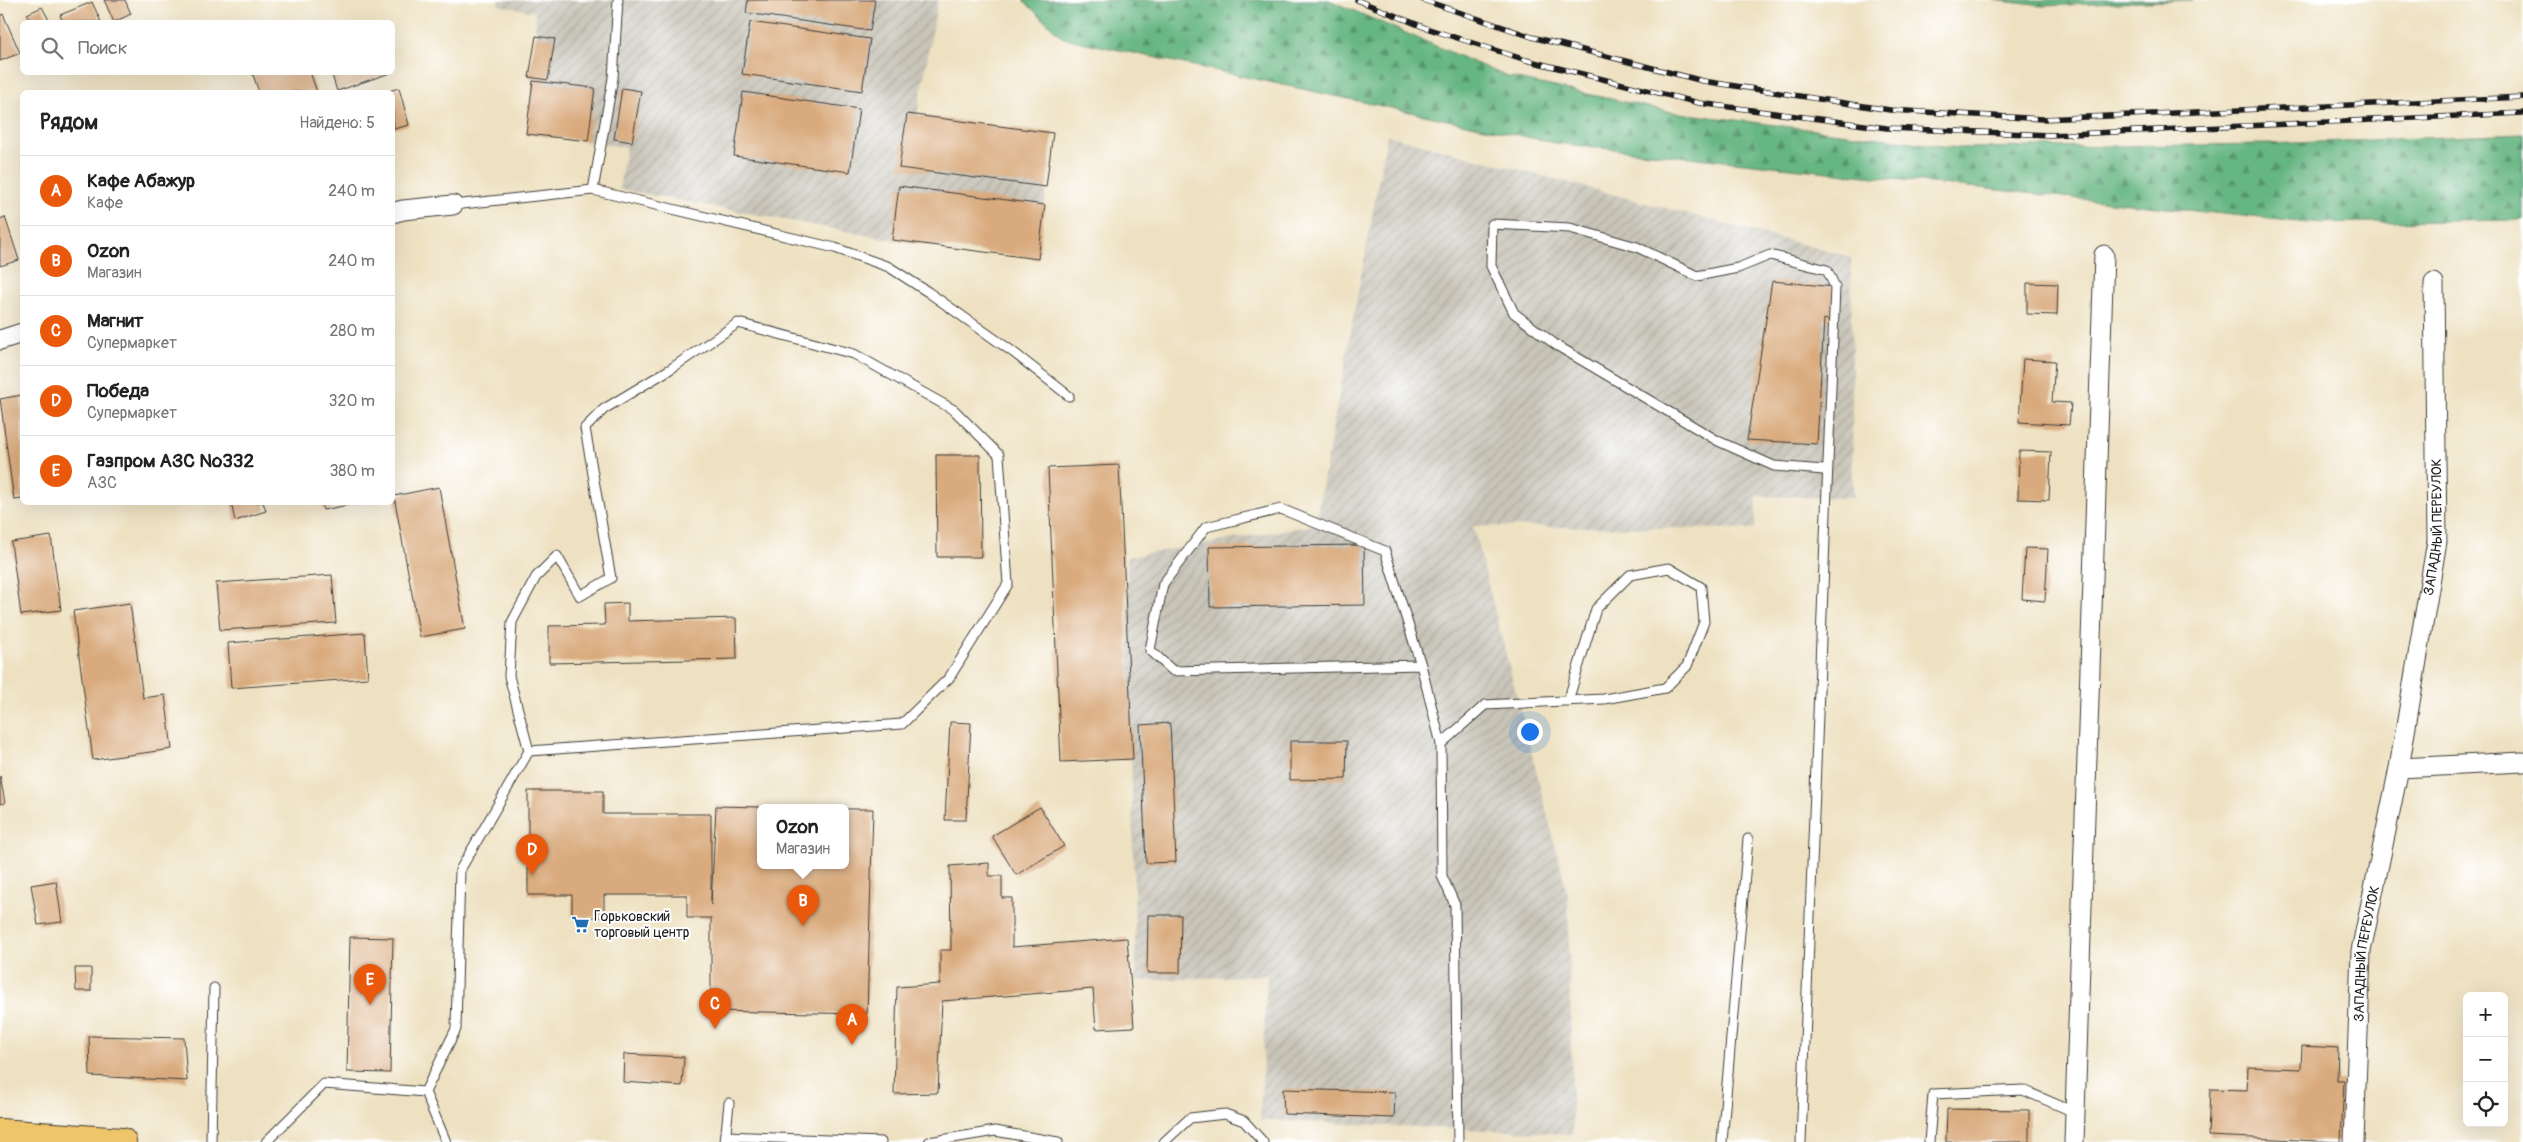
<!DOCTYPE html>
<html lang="ru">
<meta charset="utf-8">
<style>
body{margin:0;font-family:Pangolin,sans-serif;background:#f6f6f6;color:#222}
.controls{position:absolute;right:15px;bottom:15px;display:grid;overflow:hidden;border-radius:8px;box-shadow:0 5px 20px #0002}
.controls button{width:45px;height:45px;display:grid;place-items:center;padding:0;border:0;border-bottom:1px solid #e0e0e0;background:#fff;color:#222;font:25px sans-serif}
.you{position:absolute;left:1529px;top:731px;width:18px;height:18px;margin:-12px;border:4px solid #fff;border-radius:50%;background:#1a73e8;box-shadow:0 0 0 8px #1a73e833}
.badge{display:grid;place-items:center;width:32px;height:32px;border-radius:50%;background:#ea580c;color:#fff;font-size:16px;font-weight:700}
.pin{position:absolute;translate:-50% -41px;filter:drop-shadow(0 1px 2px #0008)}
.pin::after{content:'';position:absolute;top:26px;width:18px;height:15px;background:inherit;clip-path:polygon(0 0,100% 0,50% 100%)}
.popup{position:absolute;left:757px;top:804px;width:92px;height:65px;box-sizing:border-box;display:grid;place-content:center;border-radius:8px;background:#fff;filter:drop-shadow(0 1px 4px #0005);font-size:16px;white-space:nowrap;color:#767676}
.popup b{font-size:19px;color:#222}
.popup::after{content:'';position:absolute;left:50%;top:100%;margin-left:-10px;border:10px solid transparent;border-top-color:#fff}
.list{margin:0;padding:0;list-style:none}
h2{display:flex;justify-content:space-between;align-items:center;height:65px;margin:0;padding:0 20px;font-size:21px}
h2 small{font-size:16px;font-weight:400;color:#767676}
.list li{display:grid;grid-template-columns:32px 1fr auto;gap:15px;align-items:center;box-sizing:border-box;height:70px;padding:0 20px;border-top:1px solid #e0e0e0}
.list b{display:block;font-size:19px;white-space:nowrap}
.list p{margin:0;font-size:16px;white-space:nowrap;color:#767676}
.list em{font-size:16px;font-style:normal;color:#767676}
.icon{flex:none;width:28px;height:28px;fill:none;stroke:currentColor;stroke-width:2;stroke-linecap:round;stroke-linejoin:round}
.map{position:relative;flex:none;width:2523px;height:1142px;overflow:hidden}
.search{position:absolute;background:#fff;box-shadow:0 5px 20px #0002;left:20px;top:20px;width:375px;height:55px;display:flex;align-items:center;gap:12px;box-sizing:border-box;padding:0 18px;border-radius:8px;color:#767676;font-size:19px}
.panel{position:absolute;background:#fff;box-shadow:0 5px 20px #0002;left:20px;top:90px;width:375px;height:415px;border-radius:8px}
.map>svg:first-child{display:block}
.industrial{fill:url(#industrial-furrows)}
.forest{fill:url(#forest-firs);stroke:#41694f}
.building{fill:#d9aa7d}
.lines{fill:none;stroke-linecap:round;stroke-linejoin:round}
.service-casing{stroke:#3c3a35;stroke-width:11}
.minor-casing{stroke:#3c3a35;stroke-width:21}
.primary-casing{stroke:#3c3a35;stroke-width:30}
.service{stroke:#fff;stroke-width:9}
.minor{stroke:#fff;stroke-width:19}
.primary{stroke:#eec569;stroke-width:28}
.rail-casing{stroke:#1c1c1c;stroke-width:5.5}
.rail{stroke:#fff;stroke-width:4;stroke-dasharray:11;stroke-linecap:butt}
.labels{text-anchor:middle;stroke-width:4;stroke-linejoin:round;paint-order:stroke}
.street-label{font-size:14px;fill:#1c1c1c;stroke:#fff}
.poi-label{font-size:14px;fill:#1c1c1c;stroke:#fff;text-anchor:start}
</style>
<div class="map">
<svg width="2523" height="1142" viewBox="0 0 2523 1142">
<defs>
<pattern id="industrial-furrows" width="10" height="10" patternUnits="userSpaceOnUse" patternTransform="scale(1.25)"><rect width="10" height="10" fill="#c8c4b8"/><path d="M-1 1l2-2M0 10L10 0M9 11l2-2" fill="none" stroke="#aba89e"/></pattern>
<pattern id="forest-firs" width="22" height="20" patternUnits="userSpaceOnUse" patternTransform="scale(1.25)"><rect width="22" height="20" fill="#66b682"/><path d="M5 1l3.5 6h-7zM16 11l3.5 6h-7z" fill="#53936a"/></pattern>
</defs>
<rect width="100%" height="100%" fill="#fff"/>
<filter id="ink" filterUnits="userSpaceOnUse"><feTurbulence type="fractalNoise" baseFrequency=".02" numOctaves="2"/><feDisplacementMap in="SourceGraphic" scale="10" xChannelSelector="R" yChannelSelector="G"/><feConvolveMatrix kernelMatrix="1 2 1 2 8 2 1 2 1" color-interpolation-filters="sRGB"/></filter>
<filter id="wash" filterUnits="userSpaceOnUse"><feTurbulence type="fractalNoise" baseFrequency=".0096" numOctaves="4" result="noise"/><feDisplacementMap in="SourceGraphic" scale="20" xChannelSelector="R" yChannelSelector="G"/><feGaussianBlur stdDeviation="1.12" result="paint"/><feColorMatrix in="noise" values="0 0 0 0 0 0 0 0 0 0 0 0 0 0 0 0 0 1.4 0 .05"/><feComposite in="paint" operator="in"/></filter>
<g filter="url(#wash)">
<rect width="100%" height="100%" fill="#eee1c1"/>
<g class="industrial">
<polygon points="499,0 938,0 917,115 1053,133 1038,259 892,240 619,189 626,147 526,134 533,81 529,77 536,36 535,12 498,5"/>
<polygon points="1387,135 1851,257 1853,498 1757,496 1755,529 1473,526 1568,895 1573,1134 1260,1120 1267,975 1136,981 1127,557 1315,525"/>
</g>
<g class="forest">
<polygon points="1023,0 1329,0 1508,77 1672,112 1959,148 2268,144 2523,134 2523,220 2308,223 1555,143 1063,38"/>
<polygon points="1993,0 2193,0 2042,6"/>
</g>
<g id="blocks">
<g class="building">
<polygon points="104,0 125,0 131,14 114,22"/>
<polygon points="748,0 875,0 870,31 746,13"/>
<polygon points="92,2 101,22 63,22 60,15"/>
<polygon points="42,7 50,22 31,22 27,14"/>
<polygon points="3,14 20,53 0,61 0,16"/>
<polygon points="750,22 870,39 862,91 742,74"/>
<polygon points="536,36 555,39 548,80 529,77"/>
<polygon points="252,72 310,72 317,92 259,92"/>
<polygon points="331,72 390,72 390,73 337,91"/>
<polygon points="533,81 595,88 588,141 526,134"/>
<polygon points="399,88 409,125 394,129 392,92 385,92"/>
<polygon points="622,88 641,91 632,142 614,139"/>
<polygon points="743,92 859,109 850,172 734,156"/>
<polygon points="907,114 1053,133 1046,187 899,168"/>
<polygon points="899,186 1045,205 1038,259 892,240"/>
<polygon points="5,217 19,260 0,266 0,219"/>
<polygon points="1772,281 1835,287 1834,322 1824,319 1817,444 1747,440"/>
<polygon points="2027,283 2058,284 2057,315 2027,314"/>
<polygon points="2023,359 2055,361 2052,402 2071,403 2069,425 2019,422"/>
<polygon points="22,395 22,499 14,500 0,399"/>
<polygon points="2019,451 2051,452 2049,500 2018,499"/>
<polygon points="936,455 980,455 981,557 937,557"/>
<polygon points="1119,465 1133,759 1061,762 1048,468"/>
<polygon points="439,487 465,629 420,637 394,496"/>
<polygon points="231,502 263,502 266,511 235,521"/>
<polygon points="321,502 358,502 358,503 323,510"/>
<polygon points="51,536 61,610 21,615 11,542"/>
<polygon points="1364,545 1365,605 1210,607 1209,547"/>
<polygon points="2025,548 2048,549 2045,601 2022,599"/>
<polygon points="332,575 336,623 220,630 216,583"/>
<polygon points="130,603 143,698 165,695 172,749 93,760 73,611"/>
<polygon points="628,603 628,621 736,618 737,659 549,663 549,626 605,625 604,604"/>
<polygon points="365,633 368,678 231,688 228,643"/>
<polygon points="950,722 971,723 966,820 945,820"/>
<polygon points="1170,723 1176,862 1146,863 1140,725"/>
<polygon points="1290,741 1347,741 1346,779 1290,780"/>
<polygon points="0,776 5,803 0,804"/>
<polygon points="528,791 603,791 603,814 711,814 711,905 716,806 760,807 760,865 846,865 846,809 873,809 867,1014 711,1011 711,918 687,918 687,895 604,895 604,917 572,917 572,895 528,895"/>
<polygon points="1040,807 1064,846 1016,875 992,836"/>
<polygon points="989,863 989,876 1002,876 1002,898 1012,898 1012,947 1127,938 1134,1027 1096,1029 1093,989 942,1001 938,1093 894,1094 897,987 940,984 940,950 951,950 950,866"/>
<polygon points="56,881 62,922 38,925 31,885"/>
<polygon points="1148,915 1181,915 1180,973 1147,973"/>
<polygon points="350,937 393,938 390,1073 347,1072"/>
<polygon points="75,968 91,968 91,991 76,991"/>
<polygon points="89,1036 184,1038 187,1081 90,1076"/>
<polygon points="2302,1046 2338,1048 2337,1080 2344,1080 2341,1142 2208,1136 2210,1089 2247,1090 2248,1067 2301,1069"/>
<polygon points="624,1054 684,1057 682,1086 623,1082"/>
<polygon points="1283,1089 1395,1092 1394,1118 1284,1114"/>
<polygon points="1947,1109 2029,1110 2029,1142 1946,1142"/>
</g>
</g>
</g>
<g filter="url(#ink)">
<use href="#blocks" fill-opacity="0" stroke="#3c3a35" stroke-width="1"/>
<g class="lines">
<defs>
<g id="service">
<polyline points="593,190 613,78 618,0"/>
<polyline points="453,205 593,190 835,248 889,267 928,292 1013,352 1069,396"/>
<polyline points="1421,665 1173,671 1150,650 1163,584 1206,527 1281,509 1385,551 1421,665 1441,744"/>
<polyline points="425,1092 456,1029 460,870 529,751 509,676 512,622 536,577 557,556 580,596 611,578 585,428 604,409 672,368 738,323 854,354 954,410 999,455 1008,584 949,678 902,724 529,751"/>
<polyline points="726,1136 881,1142"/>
<polyline points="211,1142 214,988"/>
<polyline points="266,1142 324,1084 425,1092 446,1142"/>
<polyline points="725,1142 729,1103"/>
<polyline points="929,1142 995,1131 1058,1142"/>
<polyline points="1164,1142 1190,1118 1225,1114 1244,1121 1263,1142"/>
<polyline points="1458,1142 1455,905 1442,876 1441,744 1485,705 1604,699 1665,688 1687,666 1704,622 1701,587 1669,568 1630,575 1596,609 1568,701"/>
<polyline points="1722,1142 1748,839"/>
<path d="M1801,1142C1812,857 1823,572 1835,287L1827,270L1770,255L1738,268L1697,276L1637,247L1570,228L1492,224L1491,266L1514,313L1556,345L1718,441L1774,466L1824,470L1828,467"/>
<polyline points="1929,1142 1933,1094 2023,1090 2074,1112"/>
</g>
<g id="minor">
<polyline points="392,213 403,210 453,205"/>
<polyline points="0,340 22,333"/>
<polyline points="2399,768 2523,762"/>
<polyline points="2074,1142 2104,255"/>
<path id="s1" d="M2354,1142L2361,951L2399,768L2437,541L2434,283"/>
</g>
<polyline id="primary" points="0,1133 122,1142"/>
</defs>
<use href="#service" class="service-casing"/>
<use href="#minor" class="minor-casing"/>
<use href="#primary" class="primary-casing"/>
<use href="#service" class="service"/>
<use href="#minor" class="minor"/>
<use href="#primary" class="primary"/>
<defs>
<g id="rail">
<polyline points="1357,0 1426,28 1526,60 1699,103 1887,128 2050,135 2523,113"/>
<polyline points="1423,0 1532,37 1703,81 1890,110 2043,119 2523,97"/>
</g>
</defs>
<use href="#rail" class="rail-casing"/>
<use href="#rail" class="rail"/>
</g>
</g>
<defs>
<symbol id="supermarket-bare" viewBox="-9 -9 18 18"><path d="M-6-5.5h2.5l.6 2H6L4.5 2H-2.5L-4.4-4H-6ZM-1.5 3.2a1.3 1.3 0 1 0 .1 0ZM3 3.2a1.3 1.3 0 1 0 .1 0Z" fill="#1f6fb2" stroke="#fff" stroke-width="2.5" paint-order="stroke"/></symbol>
</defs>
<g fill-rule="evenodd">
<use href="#supermarket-bare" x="568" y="912" width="25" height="25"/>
</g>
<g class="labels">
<g class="street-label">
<text dy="5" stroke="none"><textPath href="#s1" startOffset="622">ЗАПАДНЫЙ ПЕРЕУЛОК</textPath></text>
<text dy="5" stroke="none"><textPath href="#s1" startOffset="189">ЗАПАДНЫЙ ПЕРЕУЛОК</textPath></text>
</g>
<g class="poi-label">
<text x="594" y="921">Горьковский<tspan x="594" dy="16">торговый центр</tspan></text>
</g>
</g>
</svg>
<div class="controls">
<button>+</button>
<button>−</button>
<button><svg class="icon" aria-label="locate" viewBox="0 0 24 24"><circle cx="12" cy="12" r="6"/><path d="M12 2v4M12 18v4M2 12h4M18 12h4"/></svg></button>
</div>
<div class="you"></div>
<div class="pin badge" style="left:852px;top:1045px">A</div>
<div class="pin badge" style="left:803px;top:926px">B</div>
<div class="popup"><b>Ozon</b>Магазин</div>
<div class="pin badge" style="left:715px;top:1029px">C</div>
<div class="pin badge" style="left:532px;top:875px">D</div>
<div class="pin badge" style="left:370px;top:1005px">E</div>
<div class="search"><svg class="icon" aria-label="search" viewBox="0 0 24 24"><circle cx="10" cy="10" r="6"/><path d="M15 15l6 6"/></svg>Поиск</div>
<section class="panel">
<h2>Рядом<small>Найдено: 5</small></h2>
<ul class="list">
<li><span class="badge">A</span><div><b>Кафе Абажур</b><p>Кафе</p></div><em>240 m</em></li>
<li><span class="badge">B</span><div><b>Ozon</b><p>Магазин</p></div><em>240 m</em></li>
<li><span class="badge">C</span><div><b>Магнит</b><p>Супермаркет</p></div><em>280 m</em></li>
<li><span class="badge">D</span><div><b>Победа</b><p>Супермаркет</p></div><em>320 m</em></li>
<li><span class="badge">E</span><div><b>Газпром АЗС №332</b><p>АЗС</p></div><em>380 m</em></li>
</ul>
</section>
</div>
